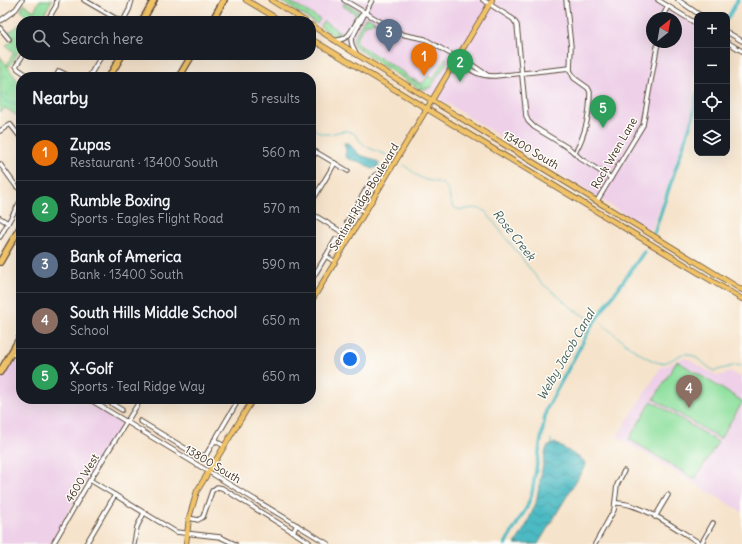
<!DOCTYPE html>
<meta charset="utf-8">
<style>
body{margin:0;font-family:Delius,sans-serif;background:#242831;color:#f1f3f6}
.controls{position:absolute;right:12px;top:12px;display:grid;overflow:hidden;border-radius:8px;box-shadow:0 4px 16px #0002}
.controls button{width:36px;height:36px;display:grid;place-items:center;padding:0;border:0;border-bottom:1px solid #363941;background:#171b24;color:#f1f3f6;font:20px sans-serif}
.compass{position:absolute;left:646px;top:12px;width:36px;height:36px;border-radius:50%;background:#171b24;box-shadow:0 4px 16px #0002;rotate:31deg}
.you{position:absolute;left:350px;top:359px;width:14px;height:14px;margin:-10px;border:3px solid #fff;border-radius:50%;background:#1a73e8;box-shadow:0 0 0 6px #1a73e833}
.badge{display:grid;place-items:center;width:26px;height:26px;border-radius:50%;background:#0f766e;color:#fff;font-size:13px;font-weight:700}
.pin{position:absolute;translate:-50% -33px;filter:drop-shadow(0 1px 2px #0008)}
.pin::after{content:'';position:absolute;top:21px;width:14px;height:12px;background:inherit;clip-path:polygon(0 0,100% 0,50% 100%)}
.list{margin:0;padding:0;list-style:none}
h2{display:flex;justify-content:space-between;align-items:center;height:52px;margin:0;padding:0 16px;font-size:17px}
h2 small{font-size:13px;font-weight:400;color:#9ea1a6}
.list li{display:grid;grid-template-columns:26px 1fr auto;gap:12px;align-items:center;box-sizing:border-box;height:56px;padding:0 16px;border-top:1px solid #363941}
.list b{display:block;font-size:15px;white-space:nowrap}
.list p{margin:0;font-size:13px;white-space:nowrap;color:#9ea1a6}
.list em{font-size:13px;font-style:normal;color:#9ea1a6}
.icon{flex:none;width:22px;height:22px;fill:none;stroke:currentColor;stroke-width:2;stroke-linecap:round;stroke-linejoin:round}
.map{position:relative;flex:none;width:742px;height:544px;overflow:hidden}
.search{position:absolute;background:#171b24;box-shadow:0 4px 16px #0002;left:16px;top:16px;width:300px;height:44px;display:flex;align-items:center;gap:10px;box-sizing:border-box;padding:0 14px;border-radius:16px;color:#9ea1a6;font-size:15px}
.panel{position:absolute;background:#171b24;box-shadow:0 4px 16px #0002;left:16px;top:72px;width:300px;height:332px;border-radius:16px}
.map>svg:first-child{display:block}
.built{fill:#eed0e8;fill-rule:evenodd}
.grass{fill:url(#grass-tufts);stroke:#65855e}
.park{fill:url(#park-crowns);stroke:#65855e}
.garden{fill:#8fe09f;stroke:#65855e}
.water{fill:url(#water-waves);stroke:#447270}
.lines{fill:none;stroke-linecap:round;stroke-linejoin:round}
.stream{stroke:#4cbac3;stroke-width:1}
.canal{stroke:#4cbac3;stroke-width:3.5}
.minor-casing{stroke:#574638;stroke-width:5.5}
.major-casing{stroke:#574638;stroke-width:6}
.highway-casing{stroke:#574638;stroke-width:8}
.minor{stroke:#fff;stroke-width:3.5}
.major{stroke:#f1c369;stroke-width:4.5}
.highway{stroke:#f1c369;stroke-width:5.5}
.labels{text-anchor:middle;stroke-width:3;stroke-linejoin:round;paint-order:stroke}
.street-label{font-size:11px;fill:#3b2a1e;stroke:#fdfcf7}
.water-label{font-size:12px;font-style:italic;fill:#415c58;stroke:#fdfcf7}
</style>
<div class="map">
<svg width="742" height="544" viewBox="0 0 742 544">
<defs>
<pattern id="grass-tufts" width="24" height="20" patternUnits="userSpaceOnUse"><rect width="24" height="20" fill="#8fe09f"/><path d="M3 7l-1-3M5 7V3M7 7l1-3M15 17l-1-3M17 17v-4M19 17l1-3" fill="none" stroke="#7cc088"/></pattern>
<pattern id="park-crowns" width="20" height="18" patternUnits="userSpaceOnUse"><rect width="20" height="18" fill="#8fe09f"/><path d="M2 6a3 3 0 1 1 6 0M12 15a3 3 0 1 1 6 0" fill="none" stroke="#7cc088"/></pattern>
<pattern id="water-waves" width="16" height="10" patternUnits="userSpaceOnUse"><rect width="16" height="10" fill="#4cbac3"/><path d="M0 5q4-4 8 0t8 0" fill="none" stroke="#40979e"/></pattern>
</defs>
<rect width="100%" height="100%" fill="#fdfcf7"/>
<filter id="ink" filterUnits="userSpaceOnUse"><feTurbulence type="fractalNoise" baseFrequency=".025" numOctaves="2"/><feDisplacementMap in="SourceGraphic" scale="8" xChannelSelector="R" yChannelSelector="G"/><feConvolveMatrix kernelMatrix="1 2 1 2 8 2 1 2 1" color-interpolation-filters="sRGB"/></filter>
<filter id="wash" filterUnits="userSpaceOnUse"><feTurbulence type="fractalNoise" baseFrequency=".012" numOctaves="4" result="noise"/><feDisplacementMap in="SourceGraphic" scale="16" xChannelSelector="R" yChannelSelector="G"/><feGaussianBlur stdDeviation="0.9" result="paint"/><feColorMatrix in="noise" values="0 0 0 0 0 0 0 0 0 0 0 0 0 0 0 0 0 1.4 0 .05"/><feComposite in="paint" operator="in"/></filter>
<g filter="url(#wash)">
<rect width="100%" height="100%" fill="#f6e3cb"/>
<g class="built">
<path d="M278,0H653L697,27V67L694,79L691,119L651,231L448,104L381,65L355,48L349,46ZM652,18H676V42H652Z"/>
<polygon points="682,358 689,359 699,366 718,376 731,372 742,378 742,512 617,437 661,367 666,366"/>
<polygon points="13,361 17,361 21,362 21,399 82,399 118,421 121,424 120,427 115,437 97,463 50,544 0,544 0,381 9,364"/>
</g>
<g class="grass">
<polygon points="40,0 52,0 40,21 25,21 28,19 21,10 24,4 34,11"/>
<polygon points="279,0 287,0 320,19 317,24"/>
<polygon points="323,21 337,30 335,33 343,38 339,39 320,26"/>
<polygon points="21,24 21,50 20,49 10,66 7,65 14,52 6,46 13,40 8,33"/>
<polygon points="362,47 406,74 405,75 422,86 420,89 382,65 360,50"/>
</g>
<polygon class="park" points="0,56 17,80 21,82 21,118 5,108 0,112"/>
<g class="garden">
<polygon points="344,3 358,11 360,14 345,37 343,37 336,32 337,30 345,34 355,16 355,13 343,6"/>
<path d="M369,17L382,26L373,21L371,24H365L355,41L357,44L362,47L360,50C355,47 352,45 353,39L365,18Z"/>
<polygon points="446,57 446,64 430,88 425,88 425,90 421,89 422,86 412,80 413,79 422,84 428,76 433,79"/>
<polygon points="677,361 742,401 742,403 720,439 654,399"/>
<polygon points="652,401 718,442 695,479 629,439"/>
</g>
<g class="water">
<polygon points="344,143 348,143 360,155 372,159 379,163 378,167 372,169 361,162 348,159 345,156 346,150"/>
<polygon points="555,443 583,460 585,463 584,468 538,544 515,544 527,524 536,503 545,453 547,447"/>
</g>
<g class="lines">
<g class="stream">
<polyline points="0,95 5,101 19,106 21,111"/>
<path d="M311,125C326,144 336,127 351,132C358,135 359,141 364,145C371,150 380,152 387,155"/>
<path d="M404,165C411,170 418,178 427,180C433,182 440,181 445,186C451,192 448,203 455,208C463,213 473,204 485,211L541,283C558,294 571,311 589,318"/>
<path d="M601,323C616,335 642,359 660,363C671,364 680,351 688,354C698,357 706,366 714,371L736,365L742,366"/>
<polyline points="551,439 552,444"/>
</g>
<g class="canal">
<polyline points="727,19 738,0"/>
<polyline points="654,233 693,117 697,92"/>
<polyline points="505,544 527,507 532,493 546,410 592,325 644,252"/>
</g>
</g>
</g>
<g filter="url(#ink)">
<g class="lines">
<defs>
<g id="minor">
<polyline points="84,0 120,21"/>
<polyline points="344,0 398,32 405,35 425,39 466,63 471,64 487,75"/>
<polyline points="483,0 513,19 517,25 526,116 528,121 534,127 570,149 581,159 611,178"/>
<path d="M566,0L571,47L570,70L574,78L588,88L590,92C590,113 585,135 575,153"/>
<polyline points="658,0 697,24"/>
<polyline points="678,0 700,15"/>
<polyline points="662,18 668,6"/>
<polyline points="0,21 16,9 22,0"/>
<polyline points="47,21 56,6 57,0"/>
<polyline points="123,21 129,10 132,0"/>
<polyline points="0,28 9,39"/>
<polyline points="727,32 742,41"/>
<path d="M334,40C353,42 352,22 365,12"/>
<polyline points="727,42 742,51"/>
<polyline points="356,53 352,45 351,40 372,0"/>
<polyline points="23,55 16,66 18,69 30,77"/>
<path d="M466,63C471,74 485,76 495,76L570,68"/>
<polyline points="56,77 59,71 71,77"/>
<polyline points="89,77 102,55"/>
<polyline points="0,131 10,124 21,138"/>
<polyline points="311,149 348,171"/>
<polyline points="311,160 316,152"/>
<polyline points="0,164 16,186 21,190"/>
<polyline points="597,201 643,125 658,42"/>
<polyline points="311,203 335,163"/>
<polyline points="356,207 365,212"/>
<polyline points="311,213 350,237"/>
<polyline points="0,218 8,223"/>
<polyline points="347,222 374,176 377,174 385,178"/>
<polyline points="0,237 21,200"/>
<polyline points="326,256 335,262"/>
<polyline points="311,281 336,239"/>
<polyline points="11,353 21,358"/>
<polyline points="89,399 328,544"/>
<polyline points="104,399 122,410"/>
<polyline points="187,399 192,400 193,399"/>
<polyline points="140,421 198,456 206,455 239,399"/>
<polyline points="214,440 224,446"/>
<polyline points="90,480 176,532 220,537 235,544"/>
<path d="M616,503C640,502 680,531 701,544"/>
<polyline points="655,517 668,495"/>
<polyline points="189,518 198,520 203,517 212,491 217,487 222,488 293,532 297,525"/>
<polyline points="293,532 309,542"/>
<polyline points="53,544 90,480 141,399"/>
<polyline points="86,544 115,495"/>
<polyline points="134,544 137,527 144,513"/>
<polyline points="595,544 614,510 617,485 624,471"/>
<polyline points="701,544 713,523"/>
</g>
<g id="major">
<polyline points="246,0 281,21"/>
<polyline points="271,0 305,21"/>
<polyline points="311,25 356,54 742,290"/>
<polyline points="311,39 742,299"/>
<polyline points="311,302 492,0"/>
<polyline points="186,544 189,518 197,491 253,399"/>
</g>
<g id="highway">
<polyline points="142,21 154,0"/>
<polyline points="212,21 224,0"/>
<polyline points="109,77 122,55"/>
<polyline points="179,77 192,55"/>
<polyline points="0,262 21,226"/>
<polyline points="0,372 21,336"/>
</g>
</defs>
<use href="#minor" class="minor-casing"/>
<use href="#major" class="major-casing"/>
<use href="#highway" class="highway-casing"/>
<use href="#minor" class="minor"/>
<use href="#major" class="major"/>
<use href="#highway" class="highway"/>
</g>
</g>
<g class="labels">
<g class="street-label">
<text transform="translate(531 150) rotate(31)" y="4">13400 South</text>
<text transform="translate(614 153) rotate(-60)" y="4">Rock Wren Lane</text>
<text transform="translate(364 197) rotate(-59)" y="4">Sentinel Ridge Boulevard</text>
<text transform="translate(213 464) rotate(31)" y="4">13800 South</text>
<text transform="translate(82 478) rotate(-59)" y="4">4600 West</text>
</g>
<g class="water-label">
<text transform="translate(514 235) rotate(52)" y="4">Rose Creek</text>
<text transform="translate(566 355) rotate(-60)" y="4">Welby Jacob Canal</text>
</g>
</g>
</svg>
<div class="controls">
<button>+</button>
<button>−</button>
<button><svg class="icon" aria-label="locate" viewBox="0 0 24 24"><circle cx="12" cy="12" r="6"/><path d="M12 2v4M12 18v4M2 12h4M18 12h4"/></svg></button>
<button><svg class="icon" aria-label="layers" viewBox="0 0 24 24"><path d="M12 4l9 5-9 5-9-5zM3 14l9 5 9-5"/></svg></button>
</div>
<svg class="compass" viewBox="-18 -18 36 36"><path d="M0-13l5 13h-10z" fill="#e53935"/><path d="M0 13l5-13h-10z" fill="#9ea1a6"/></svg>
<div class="you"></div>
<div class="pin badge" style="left:424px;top:76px;background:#e8710a">1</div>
<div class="pin badge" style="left:460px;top:82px;background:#2e9e5b">2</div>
<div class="pin badge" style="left:389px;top:52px;background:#5c6f8a">3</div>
<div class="pin badge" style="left:689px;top:408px;background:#8d6e63">4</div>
<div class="pin badge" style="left:603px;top:128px;background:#2e9e5b">5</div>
<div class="search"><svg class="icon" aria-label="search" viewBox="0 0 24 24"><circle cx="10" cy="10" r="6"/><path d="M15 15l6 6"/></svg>Search here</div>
<section class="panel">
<h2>Nearby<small>5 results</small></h2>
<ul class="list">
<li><span class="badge" style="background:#e8710a">1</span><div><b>Zupas</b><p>Restaurant · 13400 South</p></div><em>560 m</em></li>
<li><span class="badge" style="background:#2e9e5b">2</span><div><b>Rumble Boxing</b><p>Sports · Eagles Flight Road</p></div><em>570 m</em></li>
<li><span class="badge" style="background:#5c6f8a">3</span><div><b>Bank of America</b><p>Bank · 13400 South</p></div><em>590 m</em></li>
<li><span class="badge" style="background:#8d6e63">4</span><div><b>South Hills Middle School</b><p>School</p></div><em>650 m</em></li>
<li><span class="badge" style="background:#2e9e5b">5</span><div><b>X-Golf</b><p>Sports · Teal Ridge Way</p></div><em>650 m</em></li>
</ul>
</section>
</div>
